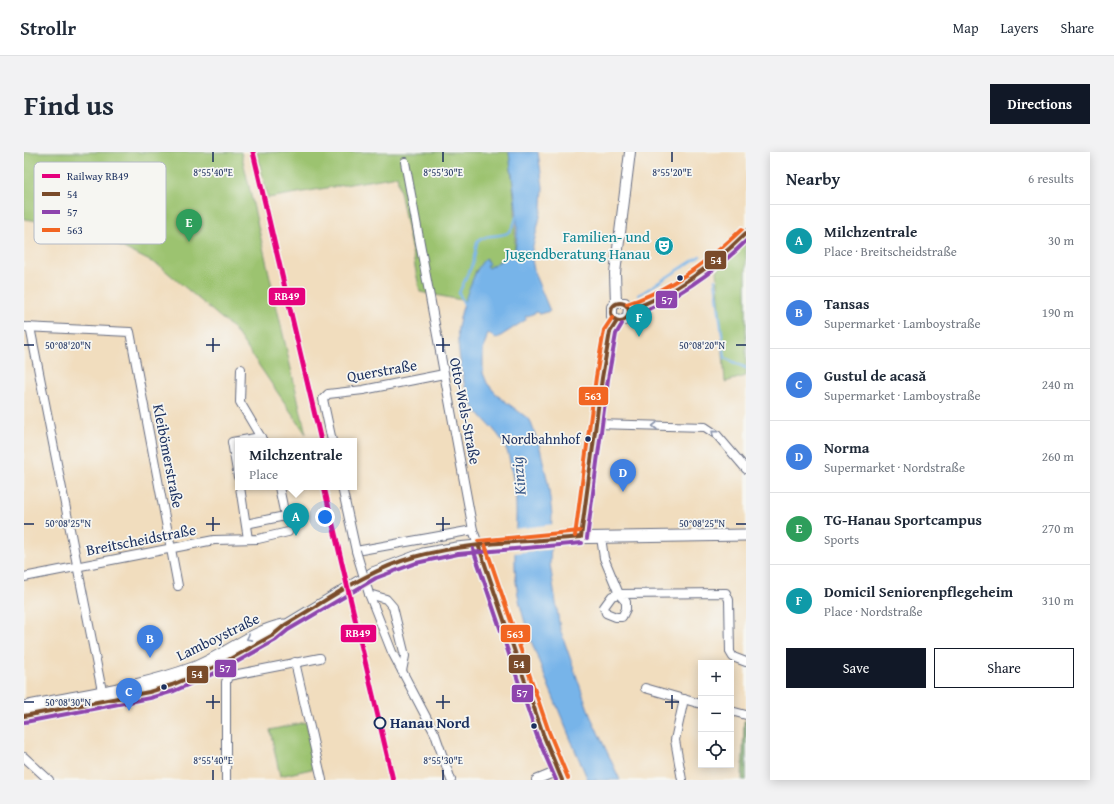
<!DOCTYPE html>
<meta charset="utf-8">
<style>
body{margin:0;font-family:"Gentium Book Plus",serif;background:#f2f2f3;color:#1f2937}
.controls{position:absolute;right:12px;bottom:12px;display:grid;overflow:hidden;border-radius:0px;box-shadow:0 2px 10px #0003}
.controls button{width:36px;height:36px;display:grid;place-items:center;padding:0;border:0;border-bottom:1px solid #e0e1e3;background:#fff;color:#1f2937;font:20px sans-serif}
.you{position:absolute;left:301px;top:365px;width:14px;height:14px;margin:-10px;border:3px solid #fff;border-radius:50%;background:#1a73e8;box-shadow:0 0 0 6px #1a73e833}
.badge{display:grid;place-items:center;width:26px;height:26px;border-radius:50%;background:#111827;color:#fff;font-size:13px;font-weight:700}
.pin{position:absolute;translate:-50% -33px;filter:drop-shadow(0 1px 2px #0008)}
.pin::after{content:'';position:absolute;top:21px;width:14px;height:12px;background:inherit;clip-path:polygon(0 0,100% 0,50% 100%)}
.popup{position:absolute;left:211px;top:286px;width:122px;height:52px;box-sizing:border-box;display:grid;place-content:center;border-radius:0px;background:#fff;filter:drop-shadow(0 1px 3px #0005);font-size:13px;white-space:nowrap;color:#747a83}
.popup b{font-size:15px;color:#1f2937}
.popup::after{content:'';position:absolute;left:50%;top:100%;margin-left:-8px;border:8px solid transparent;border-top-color:#fff}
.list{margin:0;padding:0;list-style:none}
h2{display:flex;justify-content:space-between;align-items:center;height:52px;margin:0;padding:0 16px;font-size:17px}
h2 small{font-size:13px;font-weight:400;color:#747a83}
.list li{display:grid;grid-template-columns:26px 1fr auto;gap:12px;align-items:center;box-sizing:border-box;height:72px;padding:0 16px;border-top:1px solid #e0e1e3}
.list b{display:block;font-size:15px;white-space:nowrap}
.list p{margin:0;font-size:13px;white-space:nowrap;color:#747a83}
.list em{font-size:13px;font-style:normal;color:#747a83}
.actions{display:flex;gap:8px;padding:12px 16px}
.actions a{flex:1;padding:9px 0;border:1px solid #111827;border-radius:0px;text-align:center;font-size:14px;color:#111827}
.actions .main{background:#111827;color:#fff}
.icon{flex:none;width:22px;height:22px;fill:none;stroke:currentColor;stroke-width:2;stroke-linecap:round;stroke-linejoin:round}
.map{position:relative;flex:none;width:722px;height:628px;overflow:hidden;border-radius:0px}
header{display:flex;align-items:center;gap:24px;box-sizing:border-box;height:56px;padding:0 20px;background:#fff;border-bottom:1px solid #e0e1e3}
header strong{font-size:19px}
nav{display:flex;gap:22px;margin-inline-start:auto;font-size:14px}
.intro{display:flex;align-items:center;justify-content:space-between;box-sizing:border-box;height:96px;padding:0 24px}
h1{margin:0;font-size:28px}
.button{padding:10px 18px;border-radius:0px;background:#111827;color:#fff;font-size:14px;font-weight:700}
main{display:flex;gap:24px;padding:0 24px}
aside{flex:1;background:#fff;border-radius:0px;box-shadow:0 2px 10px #0003}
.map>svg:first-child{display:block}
.green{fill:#9cc36f;stroke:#5c7966}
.forest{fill:#7da962;stroke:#4c6c60}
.water{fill:#77b4e9;stroke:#4972a4}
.pier{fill:#f1ddbe}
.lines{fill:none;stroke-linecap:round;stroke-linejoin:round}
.stream{stroke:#77b4e9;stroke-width:2.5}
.minor-casing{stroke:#666c80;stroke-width:10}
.tertiary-casing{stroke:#666c80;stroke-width:12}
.secondary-casing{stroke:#666c80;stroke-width:13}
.minor{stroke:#fff;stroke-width:8}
.tertiary{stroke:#fff;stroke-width:10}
.secondary{stroke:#fff;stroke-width:11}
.minor-bridge-casing{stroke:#666c80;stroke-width:10;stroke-linecap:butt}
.minor-bridge{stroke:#fff;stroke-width:8}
.bus-1-casing{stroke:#f6f6f2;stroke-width:7}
.bus-2-casing{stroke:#f6f6f2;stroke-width:7}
.bus-3-casing{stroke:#f6f6f2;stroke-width:7}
.bus-1{stroke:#7a4b2a;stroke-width:4}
.bus-2{stroke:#8e44ad;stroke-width:4}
.bus-3{stroke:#f26522;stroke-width:4}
.rail-1-casing{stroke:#f6f6f2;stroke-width:8}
.rail-1{stroke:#e5007d;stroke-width:5}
.oneway{stroke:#8d97ae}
.ticks{fill:none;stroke:#1b2f5e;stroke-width:1.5}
.bus-dot{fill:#1b2f5e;stroke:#f6f6f2;stroke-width:1.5}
.stop-dot{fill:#f6f6f2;stroke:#1b2f5e;stroke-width:2}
.labels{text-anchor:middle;stroke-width:3.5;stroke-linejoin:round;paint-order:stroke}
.bus-label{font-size:14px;fill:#1b2f5e;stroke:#f6f6f2;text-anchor:end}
.culture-label{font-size:15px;fill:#0d838f;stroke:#f6f6f2;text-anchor:end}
.street-label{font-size:15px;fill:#1b2f5e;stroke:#f6f6f2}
.stop-label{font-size:15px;font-weight:bold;fill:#1b2f5e;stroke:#f6f6f2;text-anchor:start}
.water-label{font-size:16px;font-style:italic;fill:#375788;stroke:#f6f6f2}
.key{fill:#f6f6f2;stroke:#b4bac6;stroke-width:1}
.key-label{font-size:11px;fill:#1b2f5e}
.ticks-label{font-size:10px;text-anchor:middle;fill:#1b2f5e;stroke:#f6f6f2;stroke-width:3.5;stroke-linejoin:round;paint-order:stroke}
.line-badge{stroke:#f6f6f2;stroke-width:1.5}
.badge-label{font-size:11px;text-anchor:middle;font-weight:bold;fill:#fff}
</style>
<header>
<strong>Strollr</strong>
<nav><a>Map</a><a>Layers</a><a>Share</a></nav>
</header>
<div class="intro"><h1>Find us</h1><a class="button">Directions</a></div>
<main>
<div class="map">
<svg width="722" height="628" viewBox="0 0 722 628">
<rect width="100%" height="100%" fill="#f6f6f2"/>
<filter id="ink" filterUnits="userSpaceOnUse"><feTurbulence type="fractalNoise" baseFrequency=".025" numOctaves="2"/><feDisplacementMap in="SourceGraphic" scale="8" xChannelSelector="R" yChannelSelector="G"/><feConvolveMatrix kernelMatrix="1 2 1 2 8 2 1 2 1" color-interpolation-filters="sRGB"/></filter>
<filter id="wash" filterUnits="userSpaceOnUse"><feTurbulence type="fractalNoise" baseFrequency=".012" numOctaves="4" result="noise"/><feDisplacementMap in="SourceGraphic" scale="16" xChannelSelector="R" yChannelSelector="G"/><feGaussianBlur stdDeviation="0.9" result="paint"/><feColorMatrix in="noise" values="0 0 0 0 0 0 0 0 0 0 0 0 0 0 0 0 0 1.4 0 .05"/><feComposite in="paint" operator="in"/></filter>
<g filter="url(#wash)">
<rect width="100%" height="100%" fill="#f1ddbe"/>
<g class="green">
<polygon points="0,0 217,0 282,282 210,177 136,114 55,74 0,67"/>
<polygon points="233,0 485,0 491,52 491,100 464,116 462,114 452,118 442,149 396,140 373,24 244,46"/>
<polygon points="722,90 722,224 701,230 693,118"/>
<polygon points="282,570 292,616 256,624 246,578"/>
</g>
<polygon class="forest" points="722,568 722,628 718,628 720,569"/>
<path class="water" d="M485,0H514L519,35L518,56L507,103L511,123L526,159L515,162L513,160L501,165L503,167L472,187L464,181L459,198V221L463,231L474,244L506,268L516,296L524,331L528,363L526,412L536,477L566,563L596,628H564C549,594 535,559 521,525C509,494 496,463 492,430C488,393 497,357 488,321C486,309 484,297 477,287C467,272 450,261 444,244C439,233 432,188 434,176C436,161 450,115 462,106L465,112L462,114L464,116L490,101C498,75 488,28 485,0Z"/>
<polygon class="pier" points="530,372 529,397 490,401 490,377"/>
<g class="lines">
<g class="stream">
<polyline points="691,127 701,206 722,216"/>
<polyline points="615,143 676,104"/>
<path d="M442,149L440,152L435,141L449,111L453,90C469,76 486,94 492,65"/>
</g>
</g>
</g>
<g filter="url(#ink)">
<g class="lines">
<defs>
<g id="minor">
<polyline points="381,10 449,378 455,395"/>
<path d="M605,158C621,153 635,144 649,136C676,120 700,104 722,81"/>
<polyline points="0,175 106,180 154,434"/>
<polyline points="6,175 78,539"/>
<polyline points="217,217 216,250 239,289"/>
<polyline points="572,272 681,275 693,283 722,317"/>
<polyline points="308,289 299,247 304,242 339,238 420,222"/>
<polyline points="214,325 208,290 237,285"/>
<polyline points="216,335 224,387"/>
<polyline points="318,335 332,399 449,378"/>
<polyline points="222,372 261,364 255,335"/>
<polyline points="577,385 580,406 595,442 602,450 602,457 598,465 592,465 582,461 580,455 588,444 595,442 702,441 705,448 706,500 709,505 722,510"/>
<polyline points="0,425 190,388 234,387 264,380"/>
<polyline points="345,442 368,500 411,582 427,628"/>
<polyline points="345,442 362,447 369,455 381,504 378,519"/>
<polyline points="271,510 298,628"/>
<polyline points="621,536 677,552"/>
<polyline points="707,559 722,563"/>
<polyline points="0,605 25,628"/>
<polyline points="202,628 202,530 204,524 296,506"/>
<polyline points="512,628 534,619"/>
<polyline points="658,628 651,588 660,547"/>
</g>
<g id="tertiary">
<polyline points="592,151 591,121 606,0"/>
<polyline points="557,385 578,226 586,180 593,169 600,168 604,164 605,156 601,151 592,151 588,155 588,165 593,169"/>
<polyline points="455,395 519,582 538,628"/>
</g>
<g id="secondary">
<path d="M0,555C57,543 115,536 169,516C201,504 227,479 260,473"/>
<polyline points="0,564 125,540 161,528 207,507 349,421 399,402 433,396 533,386 722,383"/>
</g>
</defs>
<use href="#minor" class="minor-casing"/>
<use href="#tertiary" class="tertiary-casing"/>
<use href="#secondary" class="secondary-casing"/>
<use href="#minor" class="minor"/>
<use href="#tertiary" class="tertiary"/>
<use href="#secondary" class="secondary"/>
<defs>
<polyline id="minor-bridge" points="332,399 345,442"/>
</defs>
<use href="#minor-bridge" class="minor-bridge-casing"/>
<use href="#minor-bridge" class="minor-bridge"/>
<defs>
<g id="bus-1">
<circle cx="596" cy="160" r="9"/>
<path d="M605,158C648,143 690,113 722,81"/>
<polyline points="557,385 578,226 586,180 593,169"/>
<polyline points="455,395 519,582 538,628"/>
<path d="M0,564L125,540L148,533L197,512L249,483L261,473C302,449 344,418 390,405C444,390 502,390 557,385"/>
</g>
<g id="bus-2">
<path d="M607,164C647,150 692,119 722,89"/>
<polyline points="563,386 584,227 592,182 598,172"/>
<polyline points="449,397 513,584 532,628"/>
<polyline points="1,570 126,546 150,539 200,517 252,488 264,478 352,426 392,411 434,402 558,391"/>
</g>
<g id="bus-3">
<path d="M603,152C645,138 686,108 718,77"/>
<polyline points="551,384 572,225 580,178 588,166"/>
<polyline points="454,389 556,379"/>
<polyline points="461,393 525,580 544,626"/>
</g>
</defs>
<use href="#bus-1" class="bus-1-casing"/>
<use href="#bus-2" class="bus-2-casing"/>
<use href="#bus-3" class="bus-3-casing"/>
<use href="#bus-1" class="bus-1"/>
<use href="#bus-2" class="bus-2"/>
<use href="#bus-3" class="bus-3"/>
<defs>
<g id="rail-1">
<polyline points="229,0 297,289"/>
<polyline points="300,335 369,628"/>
</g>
</defs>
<use href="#rail-1" class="rail-1-casing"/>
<use href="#rail-1" class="rail-1"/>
</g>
<defs><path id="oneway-chevron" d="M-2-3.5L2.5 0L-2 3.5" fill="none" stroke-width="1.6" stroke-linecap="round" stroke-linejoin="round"/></defs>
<g class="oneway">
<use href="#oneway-chevron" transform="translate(631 274) rotate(-180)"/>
<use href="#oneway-chevron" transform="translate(690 281) rotate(-140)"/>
<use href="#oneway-chevron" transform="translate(225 486) rotate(152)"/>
</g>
</g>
<path class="ticks" d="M189,0V10M419,0V10M648,0V10M189,186V200M419,186V200M0,193H10M182,193H196M412,193H426M712,193H722M189,365V379M419,365V379M0,372H10M182,372H196M412,372H426M712,372H722M189,543V557M419,543V557M648,543V557M0,550H10M182,550H196M412,550H426M641,550H655M189,618V628M419,618V628"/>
<defs>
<symbol id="theatre-disc" viewBox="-11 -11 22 22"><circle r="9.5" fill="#0f9aa8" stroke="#f6f6f2"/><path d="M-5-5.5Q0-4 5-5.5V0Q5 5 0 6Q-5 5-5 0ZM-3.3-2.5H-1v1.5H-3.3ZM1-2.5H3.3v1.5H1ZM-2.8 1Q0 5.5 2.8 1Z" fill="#fff"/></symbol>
</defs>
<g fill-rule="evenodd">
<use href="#theatre-disc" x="629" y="83" width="22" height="22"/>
</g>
<g class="bus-dot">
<circle cx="656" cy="126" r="3.5"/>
<circle cx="564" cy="287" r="3.5"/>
<circle cx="140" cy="535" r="3.5"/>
<circle cx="510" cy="574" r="3.5"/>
</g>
<circle class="stop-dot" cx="356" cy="571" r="5.5"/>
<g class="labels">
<g class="bus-label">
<text x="556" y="292">Nordbahnhof</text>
</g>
<g class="culture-label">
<text x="626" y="90">Familien- und<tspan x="626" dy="17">Jugendberatung Hanau</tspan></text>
</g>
<g class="street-label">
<text transform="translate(358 219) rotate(-10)" y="5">Querstraße</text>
<text transform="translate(441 259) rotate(79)" y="5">Otto-Wels-Straße</text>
<text transform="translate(144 304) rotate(79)" y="5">Kleibömerstraße</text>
<text transform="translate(117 388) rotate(-11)" y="5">Breitscheidstraße</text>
<text transform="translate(194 485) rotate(-26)" y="5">Lamboystraße</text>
</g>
<g class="stop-label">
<text x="366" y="576">Hanau Nord</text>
</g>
<g class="water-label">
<text transform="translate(494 324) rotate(-95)" y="6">Kinzig</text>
</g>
</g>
<rect x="10" y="10" width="132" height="82" rx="6" class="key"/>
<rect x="18" y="22" width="18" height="4" fill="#e5007d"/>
<rect x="18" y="40" width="18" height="4" fill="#7a4b2a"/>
<rect x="18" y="58" width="18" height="4" fill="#8e44ad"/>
<rect x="18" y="76" width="18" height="4" fill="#f26522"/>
<g class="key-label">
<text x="43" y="28">Railway RB49</text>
<text x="43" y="46">54</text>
<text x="43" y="64">57</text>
<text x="43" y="82">563</text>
</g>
<g class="ticks-label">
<text x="189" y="24">8°55'40"E</text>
<text x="419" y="24">8°55'30"E</text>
<text x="648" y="24">8°55'20"E</text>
<text x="678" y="197">50°08'20"N</text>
<text x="44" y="197">50°08'20"N</text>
<text x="678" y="375">50°08'25"N</text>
<text x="44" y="375">50°08'25"N</text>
<text x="44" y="554">50°08'30"N</text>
<text x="189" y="612">8°55'40"E</text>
<text x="419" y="612">8°55'30"E</text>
</g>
<g class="line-badge">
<rect x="680" y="98" width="23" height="20" rx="4" fill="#7a4b2a"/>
<rect x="244" y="135" width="38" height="19" rx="4" fill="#e5007d"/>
<rect x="631" y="138" width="23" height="19" rx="4" fill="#8e44ad"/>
<rect x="554" y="234" width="31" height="20" rx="4" fill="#f26522"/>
<rect x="316" y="472" width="37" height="19" rx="4" fill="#e5007d"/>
<rect x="476" y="472" width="31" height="19" rx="4" fill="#f26522"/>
<rect x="484" y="502" width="23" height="20" rx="4" fill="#7a4b2a"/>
<rect x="190" y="507" width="23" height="19" rx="4" fill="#8e44ad"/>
<rect x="162" y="513" width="23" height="19" rx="4" fill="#7a4b2a"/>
<rect x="487" y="532" width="23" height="19" rx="4" fill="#8e44ad"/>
</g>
<g class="badge-label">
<text x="692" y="112">54</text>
<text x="263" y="148">RB49</text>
<text x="643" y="152">57</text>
<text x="569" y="248">563</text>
<text x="334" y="485">RB49</text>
<text x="491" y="486">563</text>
<text x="495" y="516">54</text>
<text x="201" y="520">57</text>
<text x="173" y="526">54</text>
<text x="498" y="545">57</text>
</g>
</svg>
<div class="controls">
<button>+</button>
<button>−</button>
<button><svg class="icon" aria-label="locate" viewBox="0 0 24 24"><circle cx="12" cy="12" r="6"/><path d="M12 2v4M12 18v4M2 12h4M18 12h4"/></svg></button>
</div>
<div class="you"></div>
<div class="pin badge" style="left:272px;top:384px;background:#0f9aa8">A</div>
<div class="popup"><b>Milchzentrale</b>Place</div>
<div class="pin badge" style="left:126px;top:506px;background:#3f7fe0">B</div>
<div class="pin badge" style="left:105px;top:559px;background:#3f7fe0">C</div>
<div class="pin badge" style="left:599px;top:340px;background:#3f7fe0">D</div>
<div class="pin badge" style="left:165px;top:90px;background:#2e9e5b">E</div>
<div class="pin badge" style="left:615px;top:185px;background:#0f9aa8">F</div>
</div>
<aside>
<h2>Nearby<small>6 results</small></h2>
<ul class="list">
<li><span class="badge" style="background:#0f9aa8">A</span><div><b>Milchzentrale</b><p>Place · Breitscheidstraße</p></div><em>30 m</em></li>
<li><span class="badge" style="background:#3f7fe0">B</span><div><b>Tansas</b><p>Supermarket · Lamboystraße</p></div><em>190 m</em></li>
<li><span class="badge" style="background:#3f7fe0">C</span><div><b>Gustul de acasă</b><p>Supermarket · Lamboystraße</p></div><em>240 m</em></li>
<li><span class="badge" style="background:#3f7fe0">D</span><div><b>Norma</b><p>Supermarket · Nordstraße</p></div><em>260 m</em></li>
<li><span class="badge" style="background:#2e9e5b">E</span><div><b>TG-Hanau Sportcampus</b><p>Sports</p></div><em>270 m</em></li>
<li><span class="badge" style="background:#0f9aa8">F</span><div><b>Domicil Seniorenpflegeheim</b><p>Place · Nordstraße</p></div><em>310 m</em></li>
</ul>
<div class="actions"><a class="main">Save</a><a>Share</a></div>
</aside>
</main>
